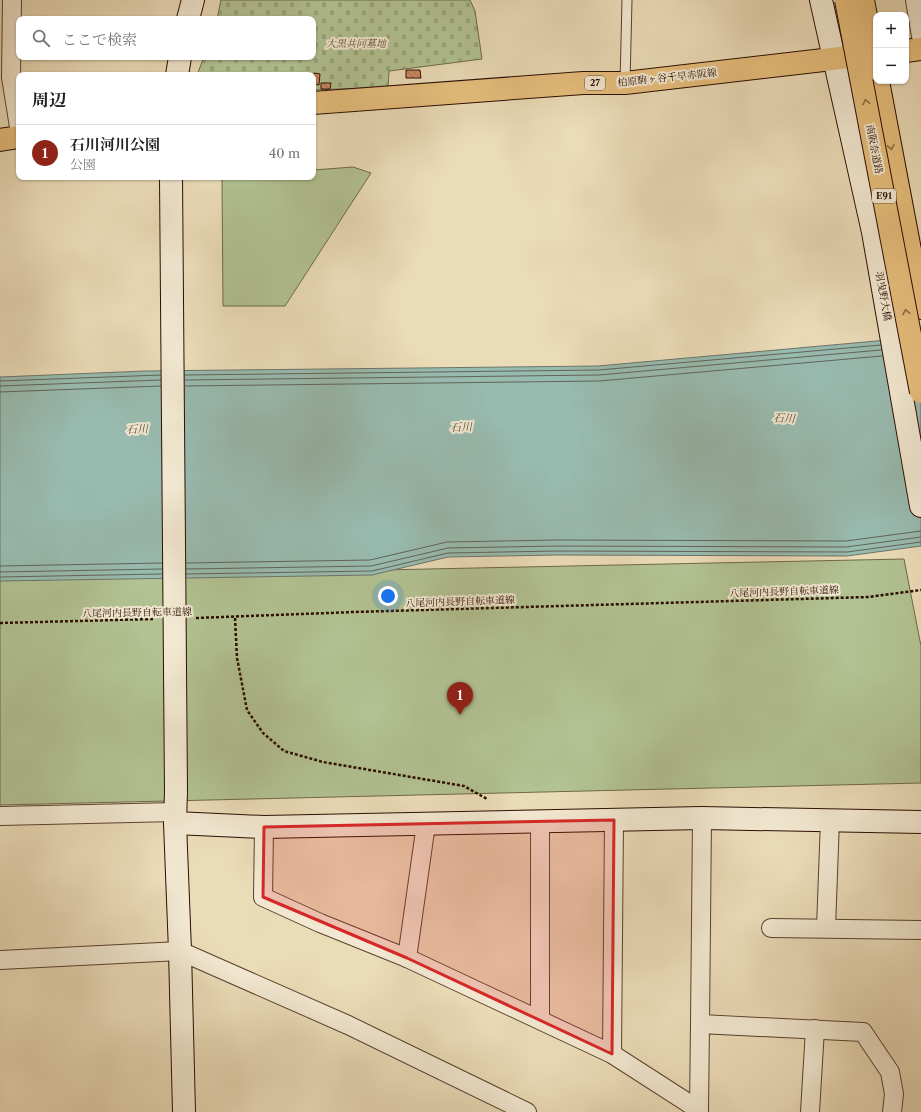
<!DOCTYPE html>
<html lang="ja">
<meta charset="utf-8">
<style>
body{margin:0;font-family:"Libre Caslon Text","Noto Serif JP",serif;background:#f2f2f2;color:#202124}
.controls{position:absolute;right:12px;top:12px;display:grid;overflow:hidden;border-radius:8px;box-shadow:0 1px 3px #0004}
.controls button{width:36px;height:36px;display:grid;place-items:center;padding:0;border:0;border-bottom:1px solid #e0e0e0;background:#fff;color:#202124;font:20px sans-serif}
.you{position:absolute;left:388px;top:596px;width:14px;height:14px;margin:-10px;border:3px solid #fff;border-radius:50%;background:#1a73e8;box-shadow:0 0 0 6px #1a73e833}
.badge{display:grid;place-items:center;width:26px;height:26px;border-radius:50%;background:#8f2418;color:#fff;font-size:13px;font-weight:700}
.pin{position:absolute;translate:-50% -33px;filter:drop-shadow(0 1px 2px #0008)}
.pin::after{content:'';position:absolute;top:21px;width:14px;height:12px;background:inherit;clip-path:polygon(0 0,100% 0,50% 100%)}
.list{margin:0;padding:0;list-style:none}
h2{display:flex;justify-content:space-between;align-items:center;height:52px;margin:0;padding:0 16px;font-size:17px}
h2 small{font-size:13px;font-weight:400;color:#757577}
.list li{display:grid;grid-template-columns:26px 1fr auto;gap:12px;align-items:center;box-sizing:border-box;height:56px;padding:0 16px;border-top:1px solid #e0e0e0}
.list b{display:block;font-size:15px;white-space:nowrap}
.list p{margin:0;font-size:13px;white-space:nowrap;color:#757577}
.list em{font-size:13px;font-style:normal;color:#757577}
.icon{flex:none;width:22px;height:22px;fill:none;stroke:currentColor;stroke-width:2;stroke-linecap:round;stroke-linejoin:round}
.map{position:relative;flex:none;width:921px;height:1112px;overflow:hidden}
.search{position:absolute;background:#fff;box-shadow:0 1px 3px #0004;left:16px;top:16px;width:300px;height:44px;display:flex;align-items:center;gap:10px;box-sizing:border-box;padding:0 14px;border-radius:8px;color:#757577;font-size:15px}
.panel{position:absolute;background:#fff;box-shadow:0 1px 3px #0004;left:16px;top:72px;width:300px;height:108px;border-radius:8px}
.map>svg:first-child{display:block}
.green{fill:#b2c292;stroke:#6e6849}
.cemetery{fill:url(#cemetery-stones);stroke:#6e6849}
.water{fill:#98bbb0;stroke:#6c756a}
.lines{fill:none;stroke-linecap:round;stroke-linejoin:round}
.shore{stroke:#616458;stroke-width:1}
.building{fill:url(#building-back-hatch);stroke:#2a0d00}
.lane-casing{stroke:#5a412e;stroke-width:11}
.street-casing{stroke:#5a412e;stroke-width:20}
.secondary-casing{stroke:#2a0d00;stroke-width:24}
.primary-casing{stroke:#2a0d00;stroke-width:24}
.highway-casing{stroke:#2a0d00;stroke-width:24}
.path{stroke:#2a0d00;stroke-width:2.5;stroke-dasharray:3 2;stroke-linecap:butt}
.lane{stroke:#f2e8d1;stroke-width:9}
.street{stroke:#f2e8d1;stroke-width:18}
.secondary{stroke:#f2e8d1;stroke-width:22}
.primary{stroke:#e6be7c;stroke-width:22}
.highway{stroke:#e6be7c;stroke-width:22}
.secondary-bridge-casing{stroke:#2a0d00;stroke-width:24;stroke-linecap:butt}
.highway-bridge-casing{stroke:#2a0d00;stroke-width:24;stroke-linecap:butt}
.secondary-bridge{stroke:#f2e8d1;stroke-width:22}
.highway-bridge{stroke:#e6be7c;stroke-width:22}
.oneway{stroke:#916e44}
.marked{fill:#d62828;fill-opacity:0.2;stroke:#d62828;stroke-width:3;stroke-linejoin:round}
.labels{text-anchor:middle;stroke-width:4;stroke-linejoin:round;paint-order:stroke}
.shield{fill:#f2e8d1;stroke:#664f3f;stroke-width:1}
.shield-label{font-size:9px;font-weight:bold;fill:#2a0d00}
.park-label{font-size:10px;font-style:italic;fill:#5a4c33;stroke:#f2e8d1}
.street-label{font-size:10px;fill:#2a0d00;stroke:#f2e8d1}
.water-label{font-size:11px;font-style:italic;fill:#504a3e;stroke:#f2e8d1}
</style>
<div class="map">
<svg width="921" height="1112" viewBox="0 0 921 1112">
<defs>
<pattern id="cemetery-stones" width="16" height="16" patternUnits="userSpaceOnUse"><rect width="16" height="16" fill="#b2c292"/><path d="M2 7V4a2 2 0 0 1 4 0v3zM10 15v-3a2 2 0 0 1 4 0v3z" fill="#99a67c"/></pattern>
<pattern id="building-back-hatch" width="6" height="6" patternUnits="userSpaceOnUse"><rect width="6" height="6" fill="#d18a62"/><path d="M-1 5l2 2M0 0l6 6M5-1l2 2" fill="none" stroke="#aa6f4e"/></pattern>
</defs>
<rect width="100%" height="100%" fill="#ebdcb8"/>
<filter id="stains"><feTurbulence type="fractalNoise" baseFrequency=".005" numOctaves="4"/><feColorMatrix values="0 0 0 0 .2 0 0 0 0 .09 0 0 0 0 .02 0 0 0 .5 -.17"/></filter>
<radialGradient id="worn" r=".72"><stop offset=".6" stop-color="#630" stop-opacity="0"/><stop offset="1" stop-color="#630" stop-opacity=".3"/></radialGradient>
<g class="green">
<polygon points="353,167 371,173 285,306 223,306 222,177 313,177 313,170"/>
<polygon points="904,559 921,646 921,783 0,805 0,578"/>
</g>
<polygon class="cemetery" points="221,0 470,0 475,11 482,59 389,71 388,87 313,90 313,75 197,75 204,57 313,57 313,19 217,19"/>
<polygon class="water" points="921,337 921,546 847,556 557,555 448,557 372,575 0,581 0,377 145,371 598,366"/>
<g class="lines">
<g class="shore">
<polyline points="185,375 599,370 881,345"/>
<polyline points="185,380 599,375 881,350"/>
<polyline points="0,381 161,375"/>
<polyline points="0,386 161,380"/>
<polyline points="185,386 599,381 882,356"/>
<polyline points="0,392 161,386"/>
<polyline points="186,563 370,560 447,542 557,540 846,541 921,531"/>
<polyline points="0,566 162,563"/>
<polyline points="186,569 371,566 448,548 557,546 846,547 921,537"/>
<polyline points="0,572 162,569"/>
<polyline points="186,574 372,571 448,553 557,551 847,552 921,542"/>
<polyline points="0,577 162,574"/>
</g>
</g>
<g class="building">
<polygon points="406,70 420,70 421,78 406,78"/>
<polygon points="314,73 320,74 319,85 313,84"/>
<polygon points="321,83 331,83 330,89 321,89"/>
</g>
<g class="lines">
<defs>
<polyline id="lane" points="625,83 627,0"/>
<g id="street">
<polyline points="12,0 11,77 19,127"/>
<polyline points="915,0 921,36"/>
<polyline points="0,816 176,812"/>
<polyline points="264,827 263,897 320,923 407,958 612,1054 699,1110 700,1024 863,1032 890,1072 894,1094 892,1112"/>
<polyline points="771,928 921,930"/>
<polyline points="826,928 830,820"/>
<polyline points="407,958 426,824"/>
<polyline points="0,960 180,951 348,1025 527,1112"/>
<polyline points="540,1020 540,822"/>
<polyline points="700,1024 702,818"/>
<polyline points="612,1054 614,820"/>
<polyline points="810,1112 815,1029"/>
</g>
<g id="secondary">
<polyline points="821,0 873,232 921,506"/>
<polyline points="188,19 193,0"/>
<polyline points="177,75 180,57"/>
<polyline points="176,791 175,823 180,951 184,1112"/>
<polyline points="175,823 264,827 702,818 921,822"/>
</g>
<g id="primary">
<polyline points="906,51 921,49"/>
<polyline points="313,103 583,83 625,83 875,54"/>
<polyline points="0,140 19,137"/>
</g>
<polyline id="highway" points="878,81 921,308"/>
</defs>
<use href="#lane" class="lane-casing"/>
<use href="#street" class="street-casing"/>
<use href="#secondary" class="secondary-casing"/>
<use href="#primary" class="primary-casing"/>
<use href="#highway" class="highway-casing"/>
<g class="path">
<polyline points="196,618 354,612 868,597 921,590"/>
<polyline points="235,618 237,658 247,710 263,733 284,751 323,762 464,786 487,799"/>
<polyline points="0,623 153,619"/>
</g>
<use href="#lane" class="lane"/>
<use href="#street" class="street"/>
<use href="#secondary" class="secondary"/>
<use href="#primary" class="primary"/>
<use href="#highway" class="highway"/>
<defs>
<polyline id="secondary-bridge" points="171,177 176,791"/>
<g id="highway-bridge">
<polyline points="846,0 921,392"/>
<polyline points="863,0 876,69"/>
</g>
</defs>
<use href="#secondary-bridge" class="secondary-bridge-casing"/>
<use href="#highway-bridge" class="highway-bridge-casing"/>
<use href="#secondary-bridge" class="secondary-bridge"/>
<use href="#highway-bridge" class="highway-bridge"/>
</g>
<defs><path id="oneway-chevron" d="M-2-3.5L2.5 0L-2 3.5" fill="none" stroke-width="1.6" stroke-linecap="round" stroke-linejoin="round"/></defs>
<g class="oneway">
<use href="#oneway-chevron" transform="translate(866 102) rotate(-101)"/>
<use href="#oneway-chevron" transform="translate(891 147) rotate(79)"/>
<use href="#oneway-chevron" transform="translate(906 312) rotate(-101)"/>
</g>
<path class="marked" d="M614,820L612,1054L407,958L263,897L264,827Z"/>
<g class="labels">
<g class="shield">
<rect x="585" y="76" width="20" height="14" rx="3"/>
<rect x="872" y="189" width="24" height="14" rx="3"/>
</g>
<g class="shield-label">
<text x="595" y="86">27</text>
<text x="884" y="199">E91</text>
</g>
<g class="park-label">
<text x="356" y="47">大黒共同墓地</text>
</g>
<g class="street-label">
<text transform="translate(667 77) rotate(-6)" y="4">柏原駒ヶ谷千早赤阪線</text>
<text transform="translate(875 149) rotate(79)" y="4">南阪奈道路</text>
<text transform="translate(884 296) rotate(80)" y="4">羽曳野大橋</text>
<text transform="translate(784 591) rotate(-2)" y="4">八尾河内長野自転車道線</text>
<text transform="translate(460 601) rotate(-2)" y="4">八尾河内長野自転車道線</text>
<text transform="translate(137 612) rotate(-1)" y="4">八尾河内長野自転車道線</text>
</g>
<g class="water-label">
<text transform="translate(784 418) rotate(3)" y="4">石川</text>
<text transform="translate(461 427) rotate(-3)" y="4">石川</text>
<text transform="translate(137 429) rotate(-3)" y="4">石川</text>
</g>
</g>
<rect width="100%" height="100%" filter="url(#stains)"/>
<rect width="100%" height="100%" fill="url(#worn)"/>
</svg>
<div class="controls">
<button>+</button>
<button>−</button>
</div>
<div class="you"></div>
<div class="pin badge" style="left:460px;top:715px">1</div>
<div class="search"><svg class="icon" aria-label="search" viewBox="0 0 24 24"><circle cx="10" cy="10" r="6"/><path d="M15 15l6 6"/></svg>ここで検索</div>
<section class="panel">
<h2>周辺<small></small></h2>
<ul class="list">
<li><span class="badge">1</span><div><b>石川河川公園</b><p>公園</p></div><em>40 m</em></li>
</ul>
</section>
</div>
